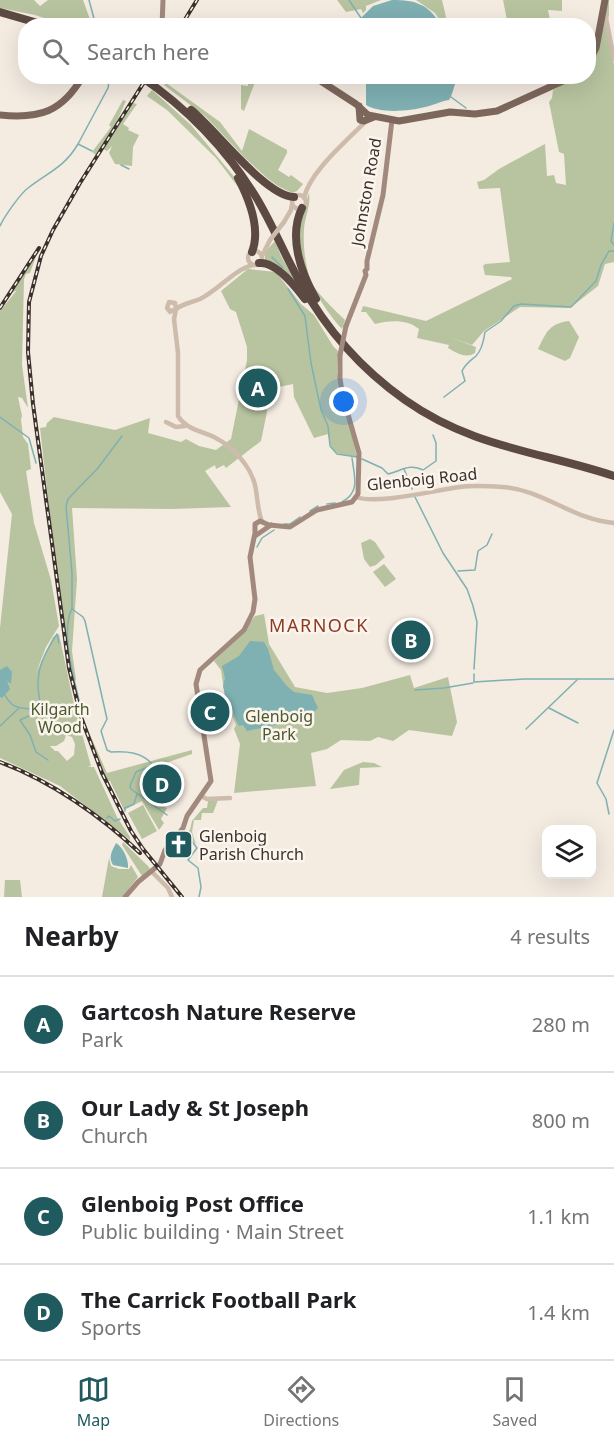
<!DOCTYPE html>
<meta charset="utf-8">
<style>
body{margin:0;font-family:"Noto Sans",sans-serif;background:#f2f2f2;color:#202124}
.controls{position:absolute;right:18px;bottom:18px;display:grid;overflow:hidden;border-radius:12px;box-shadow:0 6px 24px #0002}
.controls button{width:54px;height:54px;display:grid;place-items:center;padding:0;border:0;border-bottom:2px solid #e0e0e0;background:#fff;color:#202124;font:30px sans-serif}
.you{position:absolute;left:344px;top:402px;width:21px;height:21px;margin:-15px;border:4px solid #fff;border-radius:50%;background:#1a73e8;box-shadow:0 0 0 9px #1a73e833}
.badge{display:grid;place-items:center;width:39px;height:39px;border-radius:50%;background:#1f5a5e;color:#fff;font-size:20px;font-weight:700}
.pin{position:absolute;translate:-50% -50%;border:3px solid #fff;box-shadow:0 2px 6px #0006}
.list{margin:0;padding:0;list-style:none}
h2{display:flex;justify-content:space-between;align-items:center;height:78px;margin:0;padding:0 24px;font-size:26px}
h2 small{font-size:20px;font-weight:400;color:#757577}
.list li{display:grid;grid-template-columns:39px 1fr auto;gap:18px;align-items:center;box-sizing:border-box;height:96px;padding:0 24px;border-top:2px solid #e0e0e0}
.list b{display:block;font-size:22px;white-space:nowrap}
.list p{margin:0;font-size:20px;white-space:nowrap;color:#757577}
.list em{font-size:20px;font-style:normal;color:#757577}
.icon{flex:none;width:33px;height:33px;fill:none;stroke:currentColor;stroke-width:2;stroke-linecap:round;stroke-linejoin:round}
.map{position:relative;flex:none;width:614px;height:897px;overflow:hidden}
.search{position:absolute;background:#fff;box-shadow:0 6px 24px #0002;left:18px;right:18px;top:18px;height:66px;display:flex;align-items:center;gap:15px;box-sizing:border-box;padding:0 21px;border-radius:24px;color:#757577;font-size:22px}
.sheet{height:462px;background:#fff}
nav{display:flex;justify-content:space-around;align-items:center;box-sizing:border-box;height:84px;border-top:2px solid #e0e0e0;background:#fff;font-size:16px;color:#757577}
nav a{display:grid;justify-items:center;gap:3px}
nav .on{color:#1f5a5e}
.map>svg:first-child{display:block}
.green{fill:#b8c4a0;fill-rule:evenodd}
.water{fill:#7fb0b2}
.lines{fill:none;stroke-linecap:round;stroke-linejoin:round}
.stream{stroke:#7fb0b2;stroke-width:1.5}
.tertiary{stroke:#cdbbac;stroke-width:4.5}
.secondary{stroke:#a18a7d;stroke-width:5}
.primary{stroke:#7d675c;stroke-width:7}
.motorway{stroke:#5c4a42;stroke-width:8}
.rail-casing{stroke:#3b302b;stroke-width:4}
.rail{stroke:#fbf5ee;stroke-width:1.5;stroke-dasharray:4.5;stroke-linecap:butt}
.tertiary-bridge{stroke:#cdbbac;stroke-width:4.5}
.secondary-bridge{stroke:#a18a7d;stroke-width:5}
.labels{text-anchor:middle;stroke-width:5;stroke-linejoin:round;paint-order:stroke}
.street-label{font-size:16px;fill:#3b302b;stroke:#fbf5ee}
.park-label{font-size:16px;fill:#4a5a2e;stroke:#fbf5ee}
.poi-label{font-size:16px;fill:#3b302b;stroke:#fbf5ee;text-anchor:start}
.neighbourhood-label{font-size:18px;letter-spacing:1.5px;fill:#8c3b22;stroke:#fbf5ee}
</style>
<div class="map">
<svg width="614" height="897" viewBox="0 0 614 897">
<rect width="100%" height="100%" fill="#f4ebe1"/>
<g class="green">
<polygon points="0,0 34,0 40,6 48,0 83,0 92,25 64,25 35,15 0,8"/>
<polygon points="337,0 381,0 366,6 366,10 363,13 361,9 346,12"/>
<polygon points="416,0 442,0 446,17 442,24 435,13"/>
<polygon points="503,0 562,0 562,11 548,10 551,25 508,25"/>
<path d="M608,0H609V15L606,28L614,65V262L605,264L598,286L570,308L520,307L484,331L472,345L449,337L476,347L475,353C465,359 457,353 448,348L449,345L417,338L419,329C408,319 389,320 375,324L366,312H361L363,306L426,321L512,279L511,277L485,275L483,266L485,264L510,262L500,188L479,189L477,182L484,180L499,169L545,144L547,176L554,175L556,183L566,185L564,154L559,152L549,102L552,98L553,90L576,77L588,76L589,66Z"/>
<polygon points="248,77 257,77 244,111 241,109 241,85 248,86"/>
<polygon points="166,83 220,122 242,151 249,129 287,150 287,153 278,170 289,177 291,175 303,184 297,191 292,193 278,186 267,178 244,157 206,117 164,85"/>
<polygon points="152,90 191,125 236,179 239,188 216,158 167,110 147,96"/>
<polygon points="123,100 126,101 115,126 96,155 92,152 111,127 109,125"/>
<polygon points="133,103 137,104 123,124 129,128 128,130 139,135 133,147 132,166 115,164 109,153 112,146 107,151 103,149"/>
<path d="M309,193C311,205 305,216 304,229C303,245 305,266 311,281C316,293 335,310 345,320L342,329C319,304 293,259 300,224C301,218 304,212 306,206C307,201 307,197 309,193Z"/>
<polygon points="275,241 281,256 298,286 265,260 265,252"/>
<path d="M36,256L30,273L26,274L24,279L22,365L28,408L22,398L18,397L22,416L21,419L23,437L28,444L31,469L26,471L34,523L51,580L59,626L46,647L36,673L53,637L59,634L75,709L91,766L87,767H94L117,817L130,837V840L60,786L0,758V628L12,514L0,492V311L17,290L12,293ZM66,735L72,737L75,744L74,755L67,761L58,751H55L50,746H56L64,741Z"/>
<path d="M248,269L276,272L301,304L314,315L333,346L338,351L337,372L357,457C338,454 331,455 328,434L314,438L294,397L293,384L265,390L267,412L261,441L226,468L224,465L216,469L215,465L205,471L231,507L172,509L72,508L77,579L72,651L76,680L74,681L59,596L40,428L46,427L47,423L54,417L115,430L150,418L148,433L181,442L186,439L199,446L216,450L231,439L247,360V347L236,312L230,309L221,291Z"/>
<path d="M569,321L579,337L570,358L565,361L538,349C547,331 549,324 569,321Z"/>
<polygon points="370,539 375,542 385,557 376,565 370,567 364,559 361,543"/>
<polygon points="384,564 396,579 385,587 373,572"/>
<polygon points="264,614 269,644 295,687 327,693 362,688 410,675 414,688 448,677 457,722 452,736 409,730 393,741 378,737 370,741 341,740 327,749 311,753 316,786 234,793 240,744 234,729 236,725 225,698 221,670 214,661 238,638 255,616"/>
<polygon points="86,726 107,773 192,750 192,754 154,767 147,797 153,802 167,808 161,819 164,823 159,830 142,801 124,810 110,781 105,780"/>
<polygon points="363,762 374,763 382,767 360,768 359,785 330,789 344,770"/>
<polygon points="156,768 174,772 168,800 150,796"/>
<polygon points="218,800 213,813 202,813 201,820 194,820 192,832 196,845 186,832 190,830 192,821 203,808 207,808 208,801"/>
<polygon points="143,805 157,831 142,839 128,813"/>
<polygon points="123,842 149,867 150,870 142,876 122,845"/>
<polygon points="109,858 111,866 119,869 129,869 131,865 138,877 122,897 102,897"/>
<polygon points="5,880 20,880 22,897 4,897"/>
</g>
<g class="water">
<path d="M392,0C416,0 428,4 441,25H354L373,6Z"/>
<path d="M366,77V76L460,77C453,83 454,93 449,100C441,101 434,105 425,107C409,111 381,114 366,105Z"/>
<polygon points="250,641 264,642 268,649 274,670 287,686 294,692 312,695 318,708 315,711 290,719 285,723 247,731 243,725 239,726 226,698 223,686 225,678 222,666 239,656"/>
<polygon points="7,666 12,672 11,684 7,681 10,689 2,698 0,697 0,670"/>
<path d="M116,843C123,847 129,860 128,868L113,865C108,857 112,851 116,843Z"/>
</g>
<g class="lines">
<g class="stream">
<polyline points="89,0 96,26"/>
<polyline points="349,0 361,18"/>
<polyline points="451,97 466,108"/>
<polyline points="92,151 78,144 108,88 110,76"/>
<polyline points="121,165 129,169"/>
<polyline points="614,223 611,241 614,245"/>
<path d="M0,226C4,217 20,194 28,188C48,172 64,168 78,144"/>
<polyline points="272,257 283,268"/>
<polyline points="288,289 305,316 311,363 321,410 328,426 330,446 337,454 357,457"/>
<path d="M444,397L465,381L462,371C466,363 470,361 476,356C482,350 484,339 485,332L501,321L514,306L521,304L571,307L596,281L601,265L609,251H614"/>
<polyline points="0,417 29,438 36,463"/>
<path d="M122,436L98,468L68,499L66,506L72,573V609L83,617L85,621L107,719L101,731L107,750L111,752C127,751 142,752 153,765L136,772L130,786L131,789L167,815"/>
<path d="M362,459L382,468L388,474C401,471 410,463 423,470L436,461V443L433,435"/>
<polyline points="404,469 412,489"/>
<polyline points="415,497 443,553 467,589 473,606 477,622 474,669"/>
<path d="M342,502C361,492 354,475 352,458"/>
<polyline points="327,504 335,503"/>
<polyline points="310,511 318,506"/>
<polyline points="284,524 290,524 300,517"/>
<polyline points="257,547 262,538 274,530"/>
<polyline points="458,571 475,570 478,551 487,545 492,534"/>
<path d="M72,608C60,634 75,681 81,709"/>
<polyline points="474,674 474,682 524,679 614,679"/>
<polyline points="415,690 444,688 473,683"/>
<path d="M5,695C13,711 22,707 39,710"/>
<polyline points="549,708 578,723"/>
<polyline points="0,726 19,708"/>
<polyline points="526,729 577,680"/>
<path d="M48,760L36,752L30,735L20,720L42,710C33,679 39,661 57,634L59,643"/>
<polyline points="125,811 125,808 134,804 137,794"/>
<polyline points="609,814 606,799 597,783 614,730"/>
<polyline points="107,818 109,816 115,821 120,819"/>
<polyline points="184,831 197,848 188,860 198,868 201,887 199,897"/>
</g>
<g class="tertiary">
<polyline points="604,8 614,59"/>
<circle cx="299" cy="202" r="7"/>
<path d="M304,198C310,171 348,140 366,121"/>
<polyline points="284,222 291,210 292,204"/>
<circle cx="255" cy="258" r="7"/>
<polyline points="262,256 270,240"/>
<path d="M176,309L174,319L178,353V416C186,429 201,431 214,437C226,443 237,452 245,464C261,486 254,501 262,522"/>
<path d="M169,310L173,311C181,304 190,303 200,299C219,290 233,270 253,265"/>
<polyline points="170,312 167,308 169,302 175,303 176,309"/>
<polyline points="166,422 176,427 185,426"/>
<path d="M356,497C377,505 436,490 460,487C474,485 488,486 502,487C542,489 573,520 614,523"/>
<polyline points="201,796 207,799 230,798"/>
<polyline points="152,872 168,888 172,897"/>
</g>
<g class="secondary">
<polyline points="162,26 163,0"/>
<polyline points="346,326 366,275 365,271 367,269 367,261 383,195 392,120"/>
<polyline points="255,536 271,525"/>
<polyline points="125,897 138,882 160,864 165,850 183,828 187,816 211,781 196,684 200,670 244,630 253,612 255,599 250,557 255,533 255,524 260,521 269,525 290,527 317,510 352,502 358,494 359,453 343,397 340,379 340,355"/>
</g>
<g class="primary">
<polyline points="588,63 596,48 605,0"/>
<polyline points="313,76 356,104 368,115 399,121 450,112 475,114 497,111 574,76"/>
<polyline points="359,106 360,120 364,121 374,117"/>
<path d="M0,115C40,119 62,112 83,76"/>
</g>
<g class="motorway">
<polyline points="0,12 48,26"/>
<path d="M140,76C187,108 227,150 256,197C273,225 284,254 300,282C326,329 361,369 405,400C473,448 539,451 614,476"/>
<path d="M191,110C215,129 265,196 294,197"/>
<path d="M238,178C249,199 261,229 252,252"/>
<path d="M302,208C288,237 301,273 316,299"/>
<path d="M259,263C275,261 296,287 305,299"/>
</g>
<defs>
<g id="rail">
<polyline points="181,26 197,0"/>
<polyline points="148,76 80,183 53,230 41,256 29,302 28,352 33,404 69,668 81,717 102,773 131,831 143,849 182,897"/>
<polyline points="0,308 39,248"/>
<path d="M0,762C51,781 101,816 140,853"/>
</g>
</defs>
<use href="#rail" class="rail-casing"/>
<use href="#rail" class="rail"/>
<polyline class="tertiary-bridge" points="270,240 284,222"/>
<polyline class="secondary-bridge" points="340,355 346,326"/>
</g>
<defs>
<symbol id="church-square" viewBox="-11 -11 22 22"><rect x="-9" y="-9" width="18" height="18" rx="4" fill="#1f5a5e" stroke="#fbf5ee"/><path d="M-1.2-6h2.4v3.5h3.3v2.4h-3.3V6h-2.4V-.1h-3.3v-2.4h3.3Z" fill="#fff"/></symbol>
</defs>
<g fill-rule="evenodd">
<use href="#church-square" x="162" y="828" width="33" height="33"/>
</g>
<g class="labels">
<g class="street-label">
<text transform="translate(366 192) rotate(-80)" y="6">Johnston Road</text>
<text transform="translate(422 479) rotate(-6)" y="6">Glenboig Road</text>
</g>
<g class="park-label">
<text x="60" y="715">Kilgarth<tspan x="60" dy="18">Wood</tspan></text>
<text x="279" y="722">Glenboig<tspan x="279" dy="18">Park</tspan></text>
</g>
<g class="poi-label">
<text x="199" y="842">Glenboig<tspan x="199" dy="18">Parish Church</tspan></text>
</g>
<g class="neighbourhood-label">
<text x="319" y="632">MARNOCK</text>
</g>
</g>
</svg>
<div class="controls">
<button><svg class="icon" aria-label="layers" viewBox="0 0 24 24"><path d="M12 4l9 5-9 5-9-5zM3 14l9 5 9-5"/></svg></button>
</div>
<div class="you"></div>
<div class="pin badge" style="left:258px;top:388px">A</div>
<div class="pin badge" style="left:411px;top:640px">B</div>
<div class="pin badge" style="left:210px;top:712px">C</div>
<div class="pin badge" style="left:162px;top:784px">D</div>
<div class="search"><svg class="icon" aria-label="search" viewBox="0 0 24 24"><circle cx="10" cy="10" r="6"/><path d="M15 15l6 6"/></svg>Search here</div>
</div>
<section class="sheet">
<h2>Nearby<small>4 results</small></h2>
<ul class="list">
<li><span class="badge">A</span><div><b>Gartcosh Nature Reserve</b><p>Park</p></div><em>280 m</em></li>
<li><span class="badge">B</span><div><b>Our Lady &amp; St Joseph</b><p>Church</p></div><em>800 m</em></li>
<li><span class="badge">C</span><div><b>Glenboig Post Office</b><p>Public building · Main Street</p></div><em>1.1 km</em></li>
<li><span class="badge">D</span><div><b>The Carrick Football Park</b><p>Sports</p></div><em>1.4 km</em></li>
</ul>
</section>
<nav>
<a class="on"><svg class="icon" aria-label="map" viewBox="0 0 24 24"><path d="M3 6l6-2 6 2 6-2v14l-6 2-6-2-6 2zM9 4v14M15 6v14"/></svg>Map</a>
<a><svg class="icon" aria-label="directions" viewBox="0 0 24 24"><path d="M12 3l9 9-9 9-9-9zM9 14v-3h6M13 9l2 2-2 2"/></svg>Directions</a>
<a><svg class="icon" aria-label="saved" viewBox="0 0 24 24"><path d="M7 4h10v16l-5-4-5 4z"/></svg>Saved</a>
</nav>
